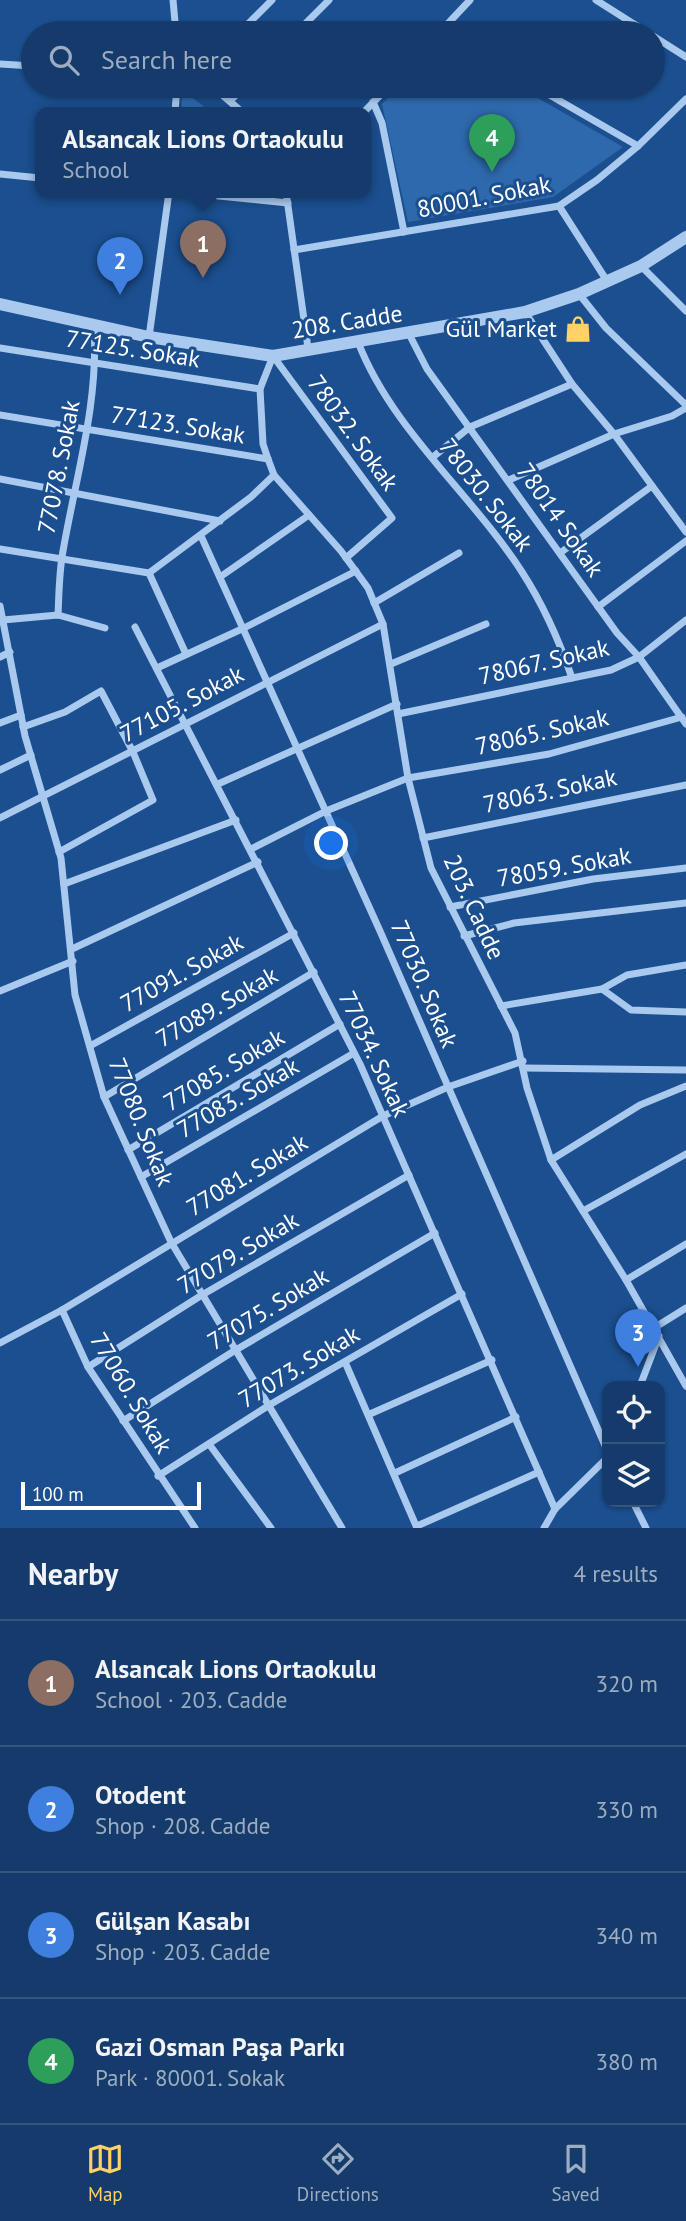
<!DOCTYPE html>
<meta charset="utf-8">
<style>
body{margin:0;font-family:"PT Sans",sans-serif;background:#1d4271;color:#f1f3f6}
.controls{position:absolute;right:21px;bottom:21px;display:grid;overflow:hidden;border-radius:14px;box-shadow:0 2px 5px #0004}
.controls button{width:63px;height:63px;display:grid;place-items:center;padding:0;border:0;border-bottom:2px solid #33557e;background:#143b6b;color:#f1f3f6;font:35px sans-serif}
.scale{position:absolute;left:21px;bottom:18px;width:180px;box-sizing:border-box;padding-left:7px;border:4px solid #fff;border-top:0;font-size:19px;line-height:24px;white-space:nowrap;color:#fff;-webkit-text-stroke:5px #1b4f8f;paint-order:stroke}
.you{position:absolute;left:332px;top:844px;width:24px;height:24px;margin:-18px;border:5px solid #fff;border-radius:50%;background:#1a73e8;box-shadow:0 0 0 10px #1a73e833}
.badge{display:grid;place-items:center;width:46px;height:46px;border-radius:50%;background:#ffd166;color:#fff;font-size:23px;font-weight:700}
.pin{position:absolute;translate:-50% -58px;filter:drop-shadow(0 2px 4px #0008)}
.pin::after{content:'';position:absolute;top:37px;width:24px;height:21px;background:inherit;clip-path:polygon(0 0,100% 0,50% 100%)}
.popup{position:absolute;left:35px;top:107px;width:336px;height:91px;box-sizing:border-box;display:grid;place-content:center;border-radius:14px;background:#143b6b;filter:drop-shadow(0 2px 5px #0005);font-size:23px;white-space:nowrap;color:#9dadc1}
.popup b{font-size:26px;color:#f1f3f6}
.popup::after{content:'';position:absolute;left:50%;top:100%;margin-left:-14px;border:14px solid transparent;border-top-color:#143b6b}
.list{margin:0;padding:0;list-style:none}
h2{display:flex;justify-content:space-between;align-items:center;height:91px;margin:0;padding:0 28px;font-size:30px}
h2 small{font-size:23px;font-weight:400;color:#9dadc1}
.list li{display:grid;grid-template-columns:46px 1fr auto;gap:21px;align-items:center;box-sizing:border-box;height:126px;padding:0 28px;border-top:2px solid #33557e}
.list b{display:block;font-size:26px;white-space:nowrap}
.list p{margin:0;font-size:23px;white-space:nowrap;color:#9dadc1}
.list em{font-size:23px;font-style:normal;color:#9dadc1}
.icon{flex:none;width:38px;height:38px;fill:none;stroke:currentColor;stroke-width:2;stroke-linecap:round;stroke-linejoin:round}
.map{position:relative;flex:none;width:686px;height:1528px;overflow:hidden}
.search{position:absolute;background:#143b6b;box-shadow:0 2px 5px #0004;left:21px;right:21px;top:21px;height:77px;display:flex;align-items:center;gap:18px;box-sizing:border-box;padding:0 24px;border-radius:38px;color:#9dadc1;font-size:26px}
.sheet{height:595px;background:#143b6b}
nav{display:flex;justify-content:space-around;align-items:center;box-sizing:border-box;height:98px;border-top:2px solid #33557e;background:#143b6b;font-size:19px;color:#9dadc1}
nav a{display:grid;justify-items:center;gap:4px}
nav .on{color:#ffd166}
.map>svg:first-child{display:block}
.green{fill:#2e69ad}
.lines{fill:none;stroke-linecap:round;stroke-linejoin:round}
.minor{stroke:#a9c9ee;stroke-width:7}
.tertiary{stroke:#a9c9ee;stroke-width:12}
.labels{text-anchor:middle;stroke-width:6;stroke-linejoin:round;paint-order:stroke}
.street-label{font-size:24px;fill:#fff;stroke:#1b4f8f}
.poi-label{font-size:24px;fill:#fff;stroke:#1b4f8f;text-anchor:end}
</style>
<div class="map">
<svg width="686" height="1528" viewBox="0 0 686 1528">
<rect width="100%" height="100%" fill="#1b4f8f"/>
<g class="green">
<polygon points="399,86 517,86 623,147 553,197 408,222 382,104"/>
<polygon points="189,95 211,112 181,112 182,98"/>
</g>
<g class="lines">
<g class="minor">
<polyline points="173,0 176,33"/>
<polyline points="596,0 648,33"/>
<polyline points="239,33 272,0"/>
<polyline points="296,33 329,0"/>
<polyline points="439,33 470,0"/>
<polyline points="653,36 686,57"/>
<polyline points="0,64 33,66"/>
<polyline points="212,86 242,112"/>
<polyline points="534,86 638,146"/>
<polyline points="230,101 245,86"/>
<polyline points="373,102 382,123 404,232"/>
<polyline points="175,112 177,86"/>
<polyline points="364,112 389,86"/>
<polyline points="0,174 40,178"/>
<polyline points="179,192 288,203"/>
<polyline points="286,192 308,348"/>
<polyline points="559,206 607,281"/>
<polyline points="294,250 559,206 597,180 638,146 686,99"/>
<polyline points="641,266 686,311"/>
<polyline points="579,294 606,328 686,405"/>
<polyline points="525,312 572,384 614,434 686,532"/>
<polyline points="409,334 427,369 617,633 639,657 686,724"/>
<polyline points="149,337 169,192"/>
<path d="M358,342C392,430 472,494 522,572C544,606 559,640 572,678"/>
<polyline points="0,348 260,389"/>
<polyline points="273,356 260,389 263,444 268,459 274,475 341,551 368,588 383,624 408,778 431,868 515,1033 527,1088 551,1160 626,1280 686,1386"/>
<polyline points="273,356 392,518 346,558"/>
<polyline points="0,415 268,459"/>
<polyline points="433,457 470,427 572,384"/>
<polyline points="0,479 220,521"/>
<polyline points="509,480 614,434 672,416 686,408"/>
<polyline points="201,536 380,931 607,1450"/>
<polyline points="0,549 149,573 251,497 274,475"/>
<polyline points="560,553 652,486"/>
<polyline points="149,573 186,654"/>
<polyline points="220,577 309,515"/>
<polyline points="374,603 459,553"/>
<polyline points="0,606 25,736 61,858 75,995 104,1097 171,1242 342,1528"/>
<polyline points="598,607 686,541"/>
<path d="M58,615C59,594 59,572 63,551C76,476 99,402 94,326"/>
<polyline points="3,620 58,615 105,628"/>
<polyline points="135,627 360,1064 555,1509"/>
<polyline points="0,657 10,652"/>
<polyline points="391,664 486,624"/>
<polyline points="157,668 244,628 356,571"/>
<polyline points="398,714 611,670 639,657 686,620"/>
<polyline points="0,723 21,715"/>
<polyline points="23,727 65,712 101,691 133,752 153,800 59,852"/>
<polyline points="0,770 31,755"/>
<polyline points="218,784 397,704"/>
<polyline points="0,818 383,624"/>
<polyline points="423,838 686,785"/>
<polyline points="251,849 326,811 408,778 549,754 682,717"/>
<polyline points="64,884 236,820"/>
<polyline points="450,907 593,879 686,868"/>
<polyline points="464,936 514,923 686,903"/>
<polyline points="72,949 258,862"/>
<polyline points="602,989 631,1010 686,1012"/>
<polyline points="0,991 73,961"/>
<polyline points="501,1006 602,989 627,975 686,965"/>
<polyline points="90,1046 294,933"/>
<polyline points="524,1068 686,1070"/>
<polyline points="104,1097 314,972"/>
<polyline points="128,1150 340,1024"/>
<polyline points="551,1160 640,1105 686,1086"/>
<polyline points="141,1177 354,1053"/>
<polyline points="583,1211 686,1154"/>
<polyline points="626,1280 686,1244"/>
<polyline points="62,1310 88,1367 195,1528"/>
<polyline points="654,1328 686,1308"/>
<polyline points="0,1343 62,1310 383,1116 448,1087 523,1061"/>
<polyline points="345,1362 417,1528"/>
<polyline points="88,1367 202,1295 409,1175"/>
<polyline points="640,1386 659,1336"/>
<polyline points="370,1414 492,1360"/>
<polyline points="123,1421 234,1351 435,1233"/>
<polyline points="209,1444 271,1528"/>
<polyline points="395,1473 516,1417"/>
<polyline points="158,1476 271,1404 462,1294"/>
<polyline points="633,1502 646,1528"/>
<polyline points="417,1526 539,1472"/>
<polyline points="544,1528 555,1509 607,1458"/>
</g>
<polyline class="tertiary" points="0,304 149,337 273,356 525,312 579,294 641,266 686,237"/>
</g>
<defs>
<symbol id="shop-bare" viewBox="-9 -9 18 18"><path d="M-5-2.5h2.3a2.7 3.5 0 0 1 5.4 0H5L5.5 6h-11ZM-1.5-2.5h3a1.5 2.3 0 0 0-3 0Z" fill="#ffd166" stroke="#1b4f8f" stroke-width="2.5" paint-order="stroke"/></symbol>
</defs>
<g fill-rule="evenodd">
<use href="#shop-bare" x="559" y="310" width="38" height="38"/>
</g>
<g class="labels">
<g class="street-label">
<text transform="translate(484 197) rotate(-11)" y="8">80001. Sokak</text>
<text transform="translate(347 322) rotate(-9)" y="8">208. Cadde</text>
<text transform="translate(133 349) rotate(9)" y="8">77125. Sokak</text>
<text transform="translate(178 425) rotate(9)" y="8">77123. Sokak</text>
<text transform="translate(353 433) rotate(54)" y="8">78032. Sokak</text>
<text transform="translate(59 467) rotate(-79)" y="8">77078. Sokak</text>
<text transform="translate(486 495) rotate(52)" y="8">78030. Sokak</text>
<text transform="translate(560 520) rotate(55)" y="8">78014 Sokak</text>
<text transform="translate(544 662) rotate(-13)" y="8">78067. Sokak</text>
<text transform="translate(182 704) rotate(-28)" y="8">77105. Sokak</text>
<text transform="translate(542 732) rotate(-13)" y="8">78065. Sokak</text>
<text transform="translate(550 791) rotate(-12)" y="8">78063. Sokak</text>
<text transform="translate(564 867) rotate(-10)" y="8">78059. Sokak</text>
<text transform="translate(474 907) rotate(65)" y="8">203. Cadde</text>
<text transform="translate(182 973) rotate(-29)" y="8">77091. Sokak</text>
<text transform="translate(424 984) rotate(67)" y="8">77030. Sokak</text>
<text transform="translate(217 1007) rotate(-30)" y="8">77089. Sokak</text>
<text transform="translate(374 1054) rotate(65)" y="8">77034. Sokak</text>
<text transform="translate(224 1070) rotate(-31)" y="8">77085. Sokak</text>
<text transform="translate(238 1098) rotate(-30)" y="8">77083. Sokak</text>
<text transform="translate(141 1122) rotate(68)" y="8">77080. Sokak</text>
<text transform="translate(247 1175) rotate(-31)" y="8">77081. Sokak</text>
<text transform="translate(238 1253) rotate(-31)" y="8">77079. Sokak</text>
<text transform="translate(268 1309) rotate(-31)" y="8">77075. Sokak</text>
<text transform="translate(299 1367) rotate(-31)" y="8">77073. Sokak</text>
<text transform="translate(131 1393) rotate(59)" y="8">77060. Sokak</text>
</g>
<g class="poi-label">
<text x="557" y="337">Gül Market</text>
</g>
</g>
</svg>
<div class="controls">
<button><svg class="icon" aria-label="locate" viewBox="0 0 24 24"><circle cx="12" cy="12" r="6"/><path d="M12 2v4M12 18v4M2 12h4M18 12h4"/></svg></button>
<button><svg class="icon" aria-label="layers" viewBox="0 0 24 24"><path d="M12 4l9 5-9 5-9-5zM3 14l9 5 9-5"/></svg></button>
</div>
<div class="scale">100 m</div>
<div class="you"></div>
<div class="pin badge" style="left:203px;top:278px;background:#8d6e63">1</div>
<div class="popup"><b>Alsancak Lions Ortaokulu</b>School</div>
<div class="pin badge" style="left:120px;top:295px;background:#3f7fe0">2</div>
<div class="pin badge" style="left:638px;top:1367px;background:#3f7fe0">3</div>
<div class="pin badge" style="left:492px;top:172px;background:#2e9e5b">4</div>
<div class="search"><svg class="icon" aria-label="search" viewBox="0 0 24 24"><circle cx="10" cy="10" r="6"/><path d="M15 15l6 6"/></svg>Search here</div>
</div>
<section class="sheet">
<h2>Nearby<small>4 results</small></h2>
<ul class="list">
<li><span class="badge" style="background:#8d6e63">1</span><div><b>Alsancak Lions Ortaokulu</b><p>School · 203. Cadde</p></div><em>320 m</em></li>
<li><span class="badge" style="background:#3f7fe0">2</span><div><b>Otodent</b><p>Shop · 208. Cadde</p></div><em>330 m</em></li>
<li><span class="badge" style="background:#3f7fe0">3</span><div><b>Gülşan Kasabı</b><p>Shop · 203. Cadde</p></div><em>340 m</em></li>
<li><span class="badge" style="background:#2e9e5b">4</span><div><b>Gazi Osman Paşa Parkı</b><p>Park · 80001. Sokak</p></div><em>380 m</em></li>
</ul>
</section>
<nav>
<a class="on"><svg class="icon" aria-label="map" viewBox="0 0 24 24"><path d="M3 6l6-2 6 2 6-2v14l-6 2-6-2-6 2zM9 4v14M15 6v14"/></svg>Map</a>
<a><svg class="icon" aria-label="directions" viewBox="0 0 24 24"><path d="M12 3l9 9-9 9-9-9zM9 14v-3h6M13 9l2 2-2 2"/></svg>Directions</a>
<a><svg class="icon" aria-label="saved" viewBox="0 0 24 24"><path d="M7 4h10v16l-5-4-5 4z"/></svg>Saved</a>
</nav>
